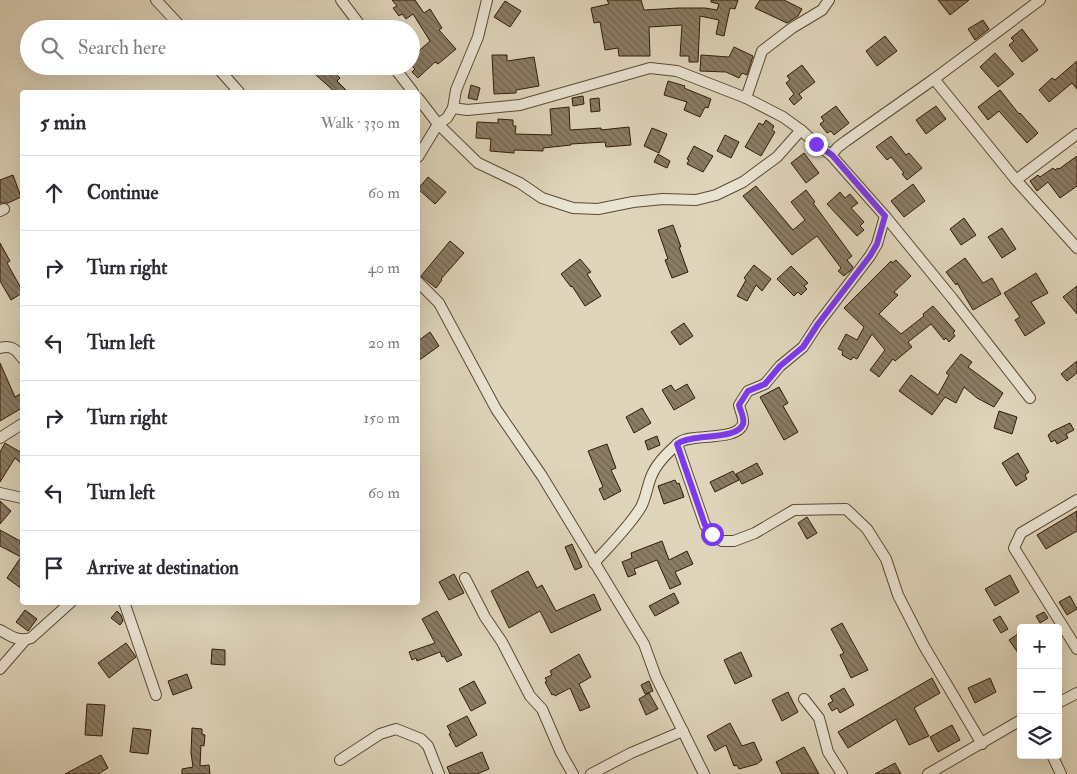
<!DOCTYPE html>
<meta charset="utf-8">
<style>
body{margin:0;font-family:"IM FELL Double Pica",serif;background:#f7f7f7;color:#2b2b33}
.controls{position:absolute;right:15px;bottom:15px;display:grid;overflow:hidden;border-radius:5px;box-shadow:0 5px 20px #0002}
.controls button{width:45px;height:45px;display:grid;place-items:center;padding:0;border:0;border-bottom:1px solid #e1e1e2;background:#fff;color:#2b2b33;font:25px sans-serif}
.stop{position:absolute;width:15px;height:15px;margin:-11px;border:4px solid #7c3aed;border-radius:50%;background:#fff}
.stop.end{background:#7c3aed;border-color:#fff;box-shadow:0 1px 5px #0008}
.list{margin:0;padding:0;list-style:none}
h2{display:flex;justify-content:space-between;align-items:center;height:65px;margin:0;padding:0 20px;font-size:21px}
h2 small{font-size:16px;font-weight:400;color:#7c7c81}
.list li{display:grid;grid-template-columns:32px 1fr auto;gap:15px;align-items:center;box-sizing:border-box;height:75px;padding:0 20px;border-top:1px solid #e1e1e2}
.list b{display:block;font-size:19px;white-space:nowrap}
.list em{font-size:16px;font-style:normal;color:#7c7c81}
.icon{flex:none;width:28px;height:28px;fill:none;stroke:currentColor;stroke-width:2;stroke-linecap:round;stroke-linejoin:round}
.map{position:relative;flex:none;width:1077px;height:774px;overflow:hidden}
.search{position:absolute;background:#fff;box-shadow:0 5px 20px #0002;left:20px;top:20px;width:400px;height:55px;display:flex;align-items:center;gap:12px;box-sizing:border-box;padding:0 18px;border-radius:28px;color:#7c7c81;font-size:19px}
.panel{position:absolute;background:#fff;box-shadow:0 5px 20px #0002;left:20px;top:90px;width:400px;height:515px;border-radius:5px}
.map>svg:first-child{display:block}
.building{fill:url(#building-back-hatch);stroke:#311c08}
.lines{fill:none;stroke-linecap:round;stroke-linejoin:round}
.minor-casing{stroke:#5c4a35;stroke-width:12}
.minor{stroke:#eae4d3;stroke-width:10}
.route{stroke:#7c3aed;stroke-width:6}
</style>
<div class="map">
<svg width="1077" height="774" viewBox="0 0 1077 774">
<defs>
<pattern id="building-back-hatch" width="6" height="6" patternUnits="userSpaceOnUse" patternTransform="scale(1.25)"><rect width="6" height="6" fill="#8b7c65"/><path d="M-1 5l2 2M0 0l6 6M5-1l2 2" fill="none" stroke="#726551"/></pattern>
</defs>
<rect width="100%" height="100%" fill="#dfd5bb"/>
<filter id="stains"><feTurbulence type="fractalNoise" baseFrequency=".004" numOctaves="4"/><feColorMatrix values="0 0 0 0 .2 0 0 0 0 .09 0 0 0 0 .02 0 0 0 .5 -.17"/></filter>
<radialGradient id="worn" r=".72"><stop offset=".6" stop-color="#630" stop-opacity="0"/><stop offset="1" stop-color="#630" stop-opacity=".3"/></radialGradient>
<g class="building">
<polygon points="392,0 415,0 424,13 430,9 442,28 439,30 456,49 438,64 435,62 418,78 412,72 415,69 411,65 411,58 430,41 413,14 406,19 402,14 399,16 393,8 397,6"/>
<polygon points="607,0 641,0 644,10 678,8 705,8 717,10 719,4 711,2 711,0 738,0 735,9 730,8 724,36 716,34 719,20 700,16 698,62 689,62 689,56 680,56 682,25 649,27 650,56 619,56 618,48 605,50 600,22 594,23 591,8 609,4"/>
<polygon points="760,0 784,0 802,9 798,16 787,23 755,8"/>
<polygon points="938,0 969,0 950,15"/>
<polygon points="505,1 521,11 510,27 494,17"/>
<polygon points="983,20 989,29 975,40 968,29"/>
<polygon points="1022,29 1038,50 1022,62 1009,45 1014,41 1011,38"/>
<polygon points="885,36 897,51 877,66 866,51"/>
<polygon points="734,47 753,56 747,75 742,73 739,78 726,72 700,71 701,55 729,57"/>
<polygon points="995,53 1014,74 998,87 980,67"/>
<polygon points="492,55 507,55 507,61 534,57 539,86 516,90 516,93 494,94"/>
<polygon points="1077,61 1077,89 1072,83 1049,102 1039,90 1052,78 1055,80"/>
<polygon points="802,65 815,82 799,94 802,98 794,105 789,99 794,94 786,83 790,80 787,76"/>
<polygon points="323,66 327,66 340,78 337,81 348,92 335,92 316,75"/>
<polygon points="668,81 685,86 684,88 711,99 708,108 705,107 700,117 684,110 687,102 664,95"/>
<polygon points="471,85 480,88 477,100 468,98"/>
<polygon points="1000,90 1019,114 1020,113 1038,133 1027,143 999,111 988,120 978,107"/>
<polygon points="583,96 584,104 573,106 572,98"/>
<polygon points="599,98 600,111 591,112 590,99"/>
<polygon points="836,106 849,123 834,135 831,131 827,133 820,124 824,121 821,117"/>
<polygon points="936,106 946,119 926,134 916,120"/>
<polygon points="569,107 570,130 601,128 601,130 629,127 631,145 606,147 605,142 571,144 571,145 543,148 543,151 514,150 514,153 490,151 491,139 476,138 477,122 498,123 498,119 513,120 513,126 516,126 515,134 552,135 550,109"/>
<polygon points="766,120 774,126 772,130 775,132 761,156 745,147 759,123 763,125"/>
<polygon points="652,128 667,134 659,153 644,146"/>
<polygon points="725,135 739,142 731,158 717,151"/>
<polygon points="891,136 906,155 909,153 922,168 907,180 902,174 904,173 891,157 887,160 876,147"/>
<polygon points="694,146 713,156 703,172 687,164 689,160 687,159"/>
<polygon points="804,153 819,173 806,183 791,163"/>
<polygon points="658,154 670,161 667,168 654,162"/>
<polygon points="1077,156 1077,186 1060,198 1048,182 1037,191 1030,181 1038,175 1040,177 1053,168 1055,170 1058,168 1059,169"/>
<polygon points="13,175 21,197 8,203 0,203 0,180"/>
<polygon points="428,177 446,192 435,204 418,189"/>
<polygon points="913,184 925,201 904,217 891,201"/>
<polygon points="756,186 793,230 805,220 791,202 806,190 815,202 813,203 852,256 847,260 853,267 851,270 844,276 838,271 841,268 817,236 792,255 743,196"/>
<polygon points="840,192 845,198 850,194 858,203 851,208 864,222 860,226 864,230 857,236 827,204"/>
<polygon points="964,218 976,235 961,245 950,229"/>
<polygon points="673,225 681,247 679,247 688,272 672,278 665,260 668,259 658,230"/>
<polygon points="1002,228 1016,249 1002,258 988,237"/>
<polygon points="450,241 464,253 441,279 442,280 436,288 421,276"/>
<polygon points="0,243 10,261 7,263 22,290 22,293 11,300 0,281"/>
<polygon points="965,258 983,283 992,278 1001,294 973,310 957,283 956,285 946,272"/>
<polygon points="580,259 591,272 587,274 601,296 585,306 572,286 571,287 561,274"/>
<polygon points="896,260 911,276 894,292 898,295 879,314 901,334 924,316 923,314 933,306 955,331 953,333 955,336 949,342 946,338 944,340 931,324 908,342 912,347 895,361 893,359 879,377 870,370 885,350 872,334 857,359 853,357 851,360 842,355 843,351 838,349 846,334 857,340 864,327 844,308 891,261 892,263"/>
<polygon points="754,265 771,279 762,291 756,285 747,301 737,296 746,280 744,278"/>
<polygon points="791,266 808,283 804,286 807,289 801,295 798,292 794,296 777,279"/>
<polygon points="1036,273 1048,293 1031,302 1045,323 1025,336 1015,320 1020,317 1004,293"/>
<polygon points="1077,286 1077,314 1063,297"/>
<polygon points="684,323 693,336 680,345 671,332"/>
<polygon points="430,332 439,346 418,361 418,341"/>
<polygon points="961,354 972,362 968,367 1003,393 994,407 977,398 964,387 956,403 945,397 932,415 899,391 911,375 938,395 949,375 946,373"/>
<polygon points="1077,361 1077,373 1067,381 1061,374"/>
<polygon points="0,363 15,397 22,393 22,408 0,421"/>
<polygon points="687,384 695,398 674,410 662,390 671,385 675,391"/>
<polygon points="779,387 788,403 783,406 798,432 784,440 760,397"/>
<polygon points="642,408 651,423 634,433 626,417"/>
<polygon points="999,411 1017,417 1012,434 994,428"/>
<polygon points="1070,423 1074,430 1066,434 1068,438 1057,444 1055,440 1051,442 1048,435 1051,433 1051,432"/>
<polygon points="657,436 660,445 648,450 645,441"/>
<polygon points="5,443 22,453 22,464 15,458 0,482 0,452"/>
<polygon points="607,444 616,468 611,470 621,491 604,500 599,489 603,487 588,451"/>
<polygon points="1018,453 1029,472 1025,475 1027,479 1016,486 1002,463"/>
<polygon points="757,463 763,474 742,484 736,474"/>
<polygon points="733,471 739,480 715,492 710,482"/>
<polygon points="675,480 677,484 679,483 684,497 664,504 658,486"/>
<polygon points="0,501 11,511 0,524"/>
<polygon points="1077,511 1077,531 1046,549 1037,535"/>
<polygon points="807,517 817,533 807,539 798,523"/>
<polygon points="0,530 22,542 22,589 7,578 21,557 0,546"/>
<polygon points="662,541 669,560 687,551 693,564 675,572 681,584 670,589 657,560 634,569 636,574 628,577 622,562 632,558 631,553"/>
<polygon points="572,544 582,567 575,570 565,547"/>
<polygon points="528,571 537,588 542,585 556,611 594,594 601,610 551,633 540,611 509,628 491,591"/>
<polygon points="454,574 464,593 449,600 439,582"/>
<polygon points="1010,575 1019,592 995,606 985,589"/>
<polygon points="674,593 679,603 655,616 649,606"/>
<polygon points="1070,596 1077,609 1067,615 1059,602"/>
<polygon points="25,610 37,619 28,631 16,622"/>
<polygon points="117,611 121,615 123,621 120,625 111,618"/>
<polygon points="437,611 462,655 447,662 444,656 442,657 440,652 417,661 416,658 412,660 409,652 435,643 422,619"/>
<polygon points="1044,612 1048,618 1040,623 1036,616"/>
<polygon points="1000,616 1008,629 1001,633 993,620"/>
<polygon points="842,623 868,670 851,678 840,655 844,653 831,629"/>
<polygon points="1021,632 1021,657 1009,640"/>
<polygon points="126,643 136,657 109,678 98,663"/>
<polygon points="212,649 225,650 225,665 211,664"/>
<polygon points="741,652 752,676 735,684 724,660"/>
<polygon points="579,654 591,677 579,684 590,707 580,711 570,688 555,696 554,694 552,695 545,682 547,681 545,678 552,675 550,671"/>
<polygon points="187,674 192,688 173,695 168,681"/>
<polygon points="932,678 940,693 914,708 929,736 909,745 896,719 848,748 838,732"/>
<polygon points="990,678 996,692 975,703 968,688"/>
<polygon points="474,681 486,703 471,711 459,689"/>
<polygon points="649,681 653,691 645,694 641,685"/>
<polygon points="844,688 854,705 840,713 837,708 832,711 828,704 833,701 830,696"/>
<polygon points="788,692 798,712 782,721 772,700"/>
<polygon points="649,693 658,709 646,715 639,699"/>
<polygon points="87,704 105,705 102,736 85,735"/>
<polygon points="467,716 477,735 456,747 449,734 451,733 447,726"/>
<polygon points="730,723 742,746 754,742 762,760 757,764 739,769 737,765 734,766 726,745 715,751 707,736"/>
<polygon points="952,725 960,740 938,752 930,737"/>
<polygon points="133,728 151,730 148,754 130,752"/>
<polygon points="192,728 202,729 202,734 205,735 204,746 201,745 200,766 209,765 210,774 182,774 182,769 193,767 191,753"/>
<polygon points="804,747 819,774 782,774 776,762"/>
<polygon points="482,752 489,769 477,774 450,774 447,767"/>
<polygon points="101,755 108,768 98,774 65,774"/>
<polygon points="895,763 901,774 875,774"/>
</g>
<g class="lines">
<defs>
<g id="minor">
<polyline points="156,0 183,29"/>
<polyline points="341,0 363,29"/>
<polyline points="216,66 239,92"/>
<polyline points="393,66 413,92"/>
<polyline points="934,79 1016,180 1077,248"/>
<polyline points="418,98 438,124 478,163 520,183 542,198 573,208 598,209 633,202 663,199 696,200 716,195 743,182 777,157 801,130"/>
<polyline points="746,98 762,51 792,28 822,10 829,0"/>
<polyline points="453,108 467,110 520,105 650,68 677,71 746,98 783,117 801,130 816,144 831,155 885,216 952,298 1030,398"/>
<polyline points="831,155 838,147 846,141 934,79 1040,0"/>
<polyline points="418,157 438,124 447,118 453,108 456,90 478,37 487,0"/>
<polyline points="1016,180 1077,134"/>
<polyline points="0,211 4,209"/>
<polyline points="418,282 439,303 496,409 542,476 644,644 656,677 704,774"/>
<path d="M0,348C11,345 16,349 22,358"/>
<polyline points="0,438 22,424"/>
<polyline points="677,444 705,525 712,534 722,541 734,541 755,533 794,510 846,509 867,529 886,559 898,595 924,646 982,744"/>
<polyline points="0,493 22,498"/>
<polyline points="1077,500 1021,533 1014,548 1077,649"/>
<path d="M594,563C610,545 629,527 641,507C646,498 647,487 651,477C656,464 669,451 680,442C692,433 739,442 743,423C744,418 740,410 739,405L748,391L765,384L780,366L803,347L818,324L870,256L877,244L885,216"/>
<polyline points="465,578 485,617 502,642 530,696 542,709 561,753 573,774"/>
<polyline points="124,602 156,695"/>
<path d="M0,630C10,636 19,642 31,638L71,602"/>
<polyline points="0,669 26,639"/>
<polyline points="804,699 819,718 828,752 842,774"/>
<polyline points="1058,703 1077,693"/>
<polyline points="1052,755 1061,774"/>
<polyline points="340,760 380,734 396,729 421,739 428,746 439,774"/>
<polyline points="591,774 631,753 683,731"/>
<polyline points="928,774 1021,720"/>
</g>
</defs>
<use href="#minor" class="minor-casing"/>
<use href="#minor" class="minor"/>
</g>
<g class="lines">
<path class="route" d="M712,534L705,525L677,444C691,433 737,441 743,424C745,418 740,410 739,405L748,391L765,384L780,366L803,347L818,324L870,256L877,244L885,216L832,155L816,144"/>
</g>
<rect width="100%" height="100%" filter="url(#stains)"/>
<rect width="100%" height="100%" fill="url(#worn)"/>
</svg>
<div class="controls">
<button>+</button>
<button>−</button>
<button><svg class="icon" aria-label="layers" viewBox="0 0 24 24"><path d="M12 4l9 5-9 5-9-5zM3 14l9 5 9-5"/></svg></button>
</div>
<div class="stop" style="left:712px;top:534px"></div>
<div class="stop end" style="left:816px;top:144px"></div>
<div class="search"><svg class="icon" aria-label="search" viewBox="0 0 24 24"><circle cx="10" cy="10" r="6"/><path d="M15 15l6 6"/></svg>Search here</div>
<section class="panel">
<h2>5 min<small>Walk · 330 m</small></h2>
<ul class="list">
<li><svg class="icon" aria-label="ahead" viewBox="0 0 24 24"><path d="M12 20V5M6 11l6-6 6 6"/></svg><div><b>Continue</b></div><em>60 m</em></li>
<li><svg class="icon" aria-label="right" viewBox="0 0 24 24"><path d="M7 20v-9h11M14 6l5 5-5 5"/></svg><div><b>Turn right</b></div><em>40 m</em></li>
<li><svg class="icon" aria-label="left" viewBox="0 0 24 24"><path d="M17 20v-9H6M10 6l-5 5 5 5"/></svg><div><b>Turn left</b></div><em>20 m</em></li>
<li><svg class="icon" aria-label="right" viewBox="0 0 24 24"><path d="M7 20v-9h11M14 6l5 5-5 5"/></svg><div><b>Turn right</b></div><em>150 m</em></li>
<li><svg class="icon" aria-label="left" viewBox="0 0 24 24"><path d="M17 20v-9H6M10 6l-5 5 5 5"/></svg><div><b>Turn left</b></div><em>60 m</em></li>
<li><svg class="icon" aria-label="arrive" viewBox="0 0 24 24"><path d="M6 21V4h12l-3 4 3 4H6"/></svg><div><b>Arrive at destination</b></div></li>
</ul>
</section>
</div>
